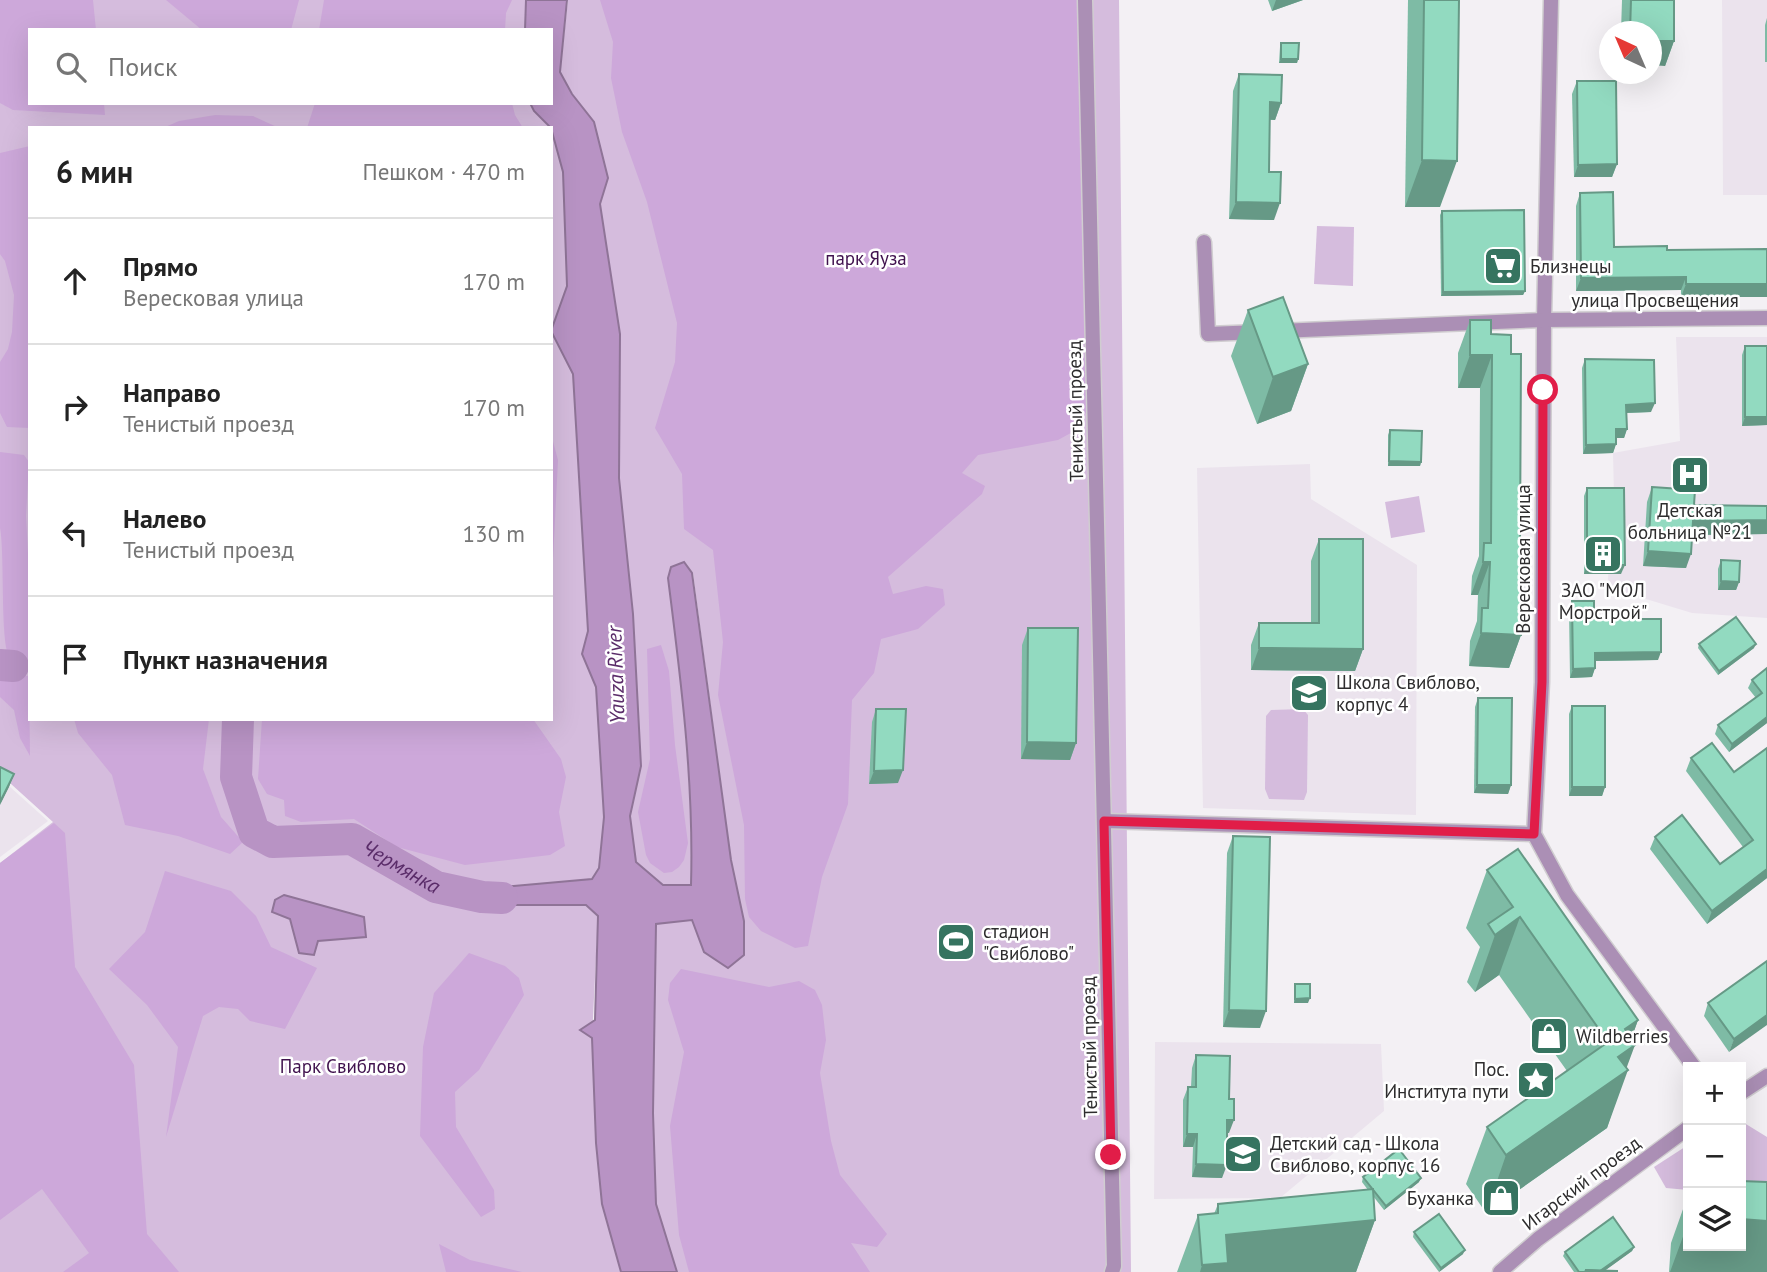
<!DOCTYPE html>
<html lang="ru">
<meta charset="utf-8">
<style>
body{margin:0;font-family:"PT Sans",sans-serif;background:#f6f6f6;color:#222}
.controls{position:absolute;right:21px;bottom:21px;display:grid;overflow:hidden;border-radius:0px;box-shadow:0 7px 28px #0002}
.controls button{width:63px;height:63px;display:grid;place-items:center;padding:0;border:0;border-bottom:2px solid #e0e0e0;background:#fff;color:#222;font:35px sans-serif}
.compass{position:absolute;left:1599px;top:21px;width:63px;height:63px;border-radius:50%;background:#fff;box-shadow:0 7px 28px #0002;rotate:316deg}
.stop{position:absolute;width:21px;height:21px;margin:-16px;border:5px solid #e11d48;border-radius:50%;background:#fff}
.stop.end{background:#e11d48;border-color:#fff;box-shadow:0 2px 7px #0008}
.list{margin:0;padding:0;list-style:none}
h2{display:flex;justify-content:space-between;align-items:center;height:91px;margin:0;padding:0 28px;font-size:30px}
h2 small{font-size:23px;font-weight:400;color:#767676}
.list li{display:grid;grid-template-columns:46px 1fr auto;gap:21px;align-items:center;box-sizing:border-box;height:126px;padding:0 28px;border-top:2px solid #e0e0e0}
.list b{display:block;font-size:26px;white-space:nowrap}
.list p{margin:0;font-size:23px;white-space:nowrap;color:#767676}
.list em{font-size:23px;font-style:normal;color:#767676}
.icon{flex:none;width:38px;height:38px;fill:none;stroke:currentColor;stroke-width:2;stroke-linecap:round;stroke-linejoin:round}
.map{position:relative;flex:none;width:1767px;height:1272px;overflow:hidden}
.search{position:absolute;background:#fff;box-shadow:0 7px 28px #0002;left:28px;top:28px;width:525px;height:77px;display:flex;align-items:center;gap:18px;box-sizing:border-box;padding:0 24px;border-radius:0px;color:#767676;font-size:26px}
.panel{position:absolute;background:#fff;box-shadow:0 7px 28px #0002;left:28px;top:126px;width:525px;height:595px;border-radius:0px}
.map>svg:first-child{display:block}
.built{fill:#ebe3ed}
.green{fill:#d5bcdd}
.forest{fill:#cda8da}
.water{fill:#b893c4;stroke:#8f7497;stroke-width:2}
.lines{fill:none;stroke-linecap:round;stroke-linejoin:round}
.river{stroke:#b893c4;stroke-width:32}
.street-casing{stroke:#d0cdd0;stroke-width:17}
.street{stroke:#ab8fb5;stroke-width:14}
.wall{fill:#7ebba5}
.shaded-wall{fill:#669986}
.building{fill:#92dac0;stroke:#669986;stroke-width:2}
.route{stroke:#e11d48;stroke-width:9}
.labels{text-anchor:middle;stroke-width:5;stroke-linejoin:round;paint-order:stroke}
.park-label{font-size:19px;fill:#40124e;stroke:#fff}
.poi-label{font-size:19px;fill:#2e2d2e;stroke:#fff;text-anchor:start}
.street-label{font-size:19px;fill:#2e2d2e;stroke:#fff}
.water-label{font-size:21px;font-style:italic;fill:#5a2c69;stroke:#fff}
</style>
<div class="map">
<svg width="1767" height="1272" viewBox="0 0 1767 1272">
<rect width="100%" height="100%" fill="#f3f0f4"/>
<g class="built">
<polygon points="1722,0 1767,0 1767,195 1723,195"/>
<polygon points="1676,337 1767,337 1767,618 1692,613 1623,592 1607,592 1614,496 1613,453 1680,441"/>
<polygon points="1310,464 1311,499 1417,565 1416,815 1203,808 1197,468"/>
<polygon points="0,778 48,821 0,857"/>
<polygon points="1155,1042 1381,1044 1384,1111 1280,1198 1154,1199"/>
</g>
<g class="green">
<polygon points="0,0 526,0 525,30 30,30 30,103 530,103 549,128 30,128 30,719 551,719 551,130 563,172 567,286 551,330 573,374 588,631 582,654 596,687 604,817 599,868 592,879 502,887 446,887 502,905 586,905 598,917 592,1038 596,1143 602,1204 621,1272 0,1272 0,863 53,822 0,774"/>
<path d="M568,0H1119L1131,1272H677L656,1204L653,1113L656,924L692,920L704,952L744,921L731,860L693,573L684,562L668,578C681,680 693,782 691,885H663L636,862L630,816L641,765L633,614L619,478L620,334L600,203L608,178L594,122L572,94L560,72Z"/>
<polygon points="1317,226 1354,227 1353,286 1314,284"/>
<polygon points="1419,496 1425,532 1391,538 1385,502"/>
<polygon points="1303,709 1308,715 1307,792 1304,800 1269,799 1265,789 1266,716 1271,710"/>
<polygon points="1741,1121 1767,1137 1767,1195 1741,1193"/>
<polygon points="1688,1145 1688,1190 1666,1188 1654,1167"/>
</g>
<g class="forest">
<polygon points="0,0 93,0 96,30 30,30 30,103 104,103 105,115 13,110 0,103"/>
<polygon points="166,0 299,0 291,30 202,30"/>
<polygon points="324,0 512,0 506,13 505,30 319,30"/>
<polygon points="600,0 1084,0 1089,406 1078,429 1058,440 978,455 962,473 985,486 982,494 888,577 893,594 926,586 943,589 945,605 918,629 881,639 874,673 852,700 848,804 822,877 808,946 795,948 761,931 749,917 745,899 744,825 718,695 723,642 713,550 684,529 682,474 655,428 675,362 677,323 647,202 622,132 611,78 613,42"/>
<polygon points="315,103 512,103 515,115 523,128 307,128"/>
<polygon points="215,115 253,116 279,128 163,128 179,121"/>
<polygon points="30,146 30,428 7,427 0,413 0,362 8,349 12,332 14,295 5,261 0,254 0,153"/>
<polygon points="551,434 558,460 551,600"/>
<path d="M0,452L24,455L29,462L26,516L30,591V660C22,660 15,662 9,656C0,640 5,554 0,528Z"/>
<polygon points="661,645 669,671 675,745 688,843 684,860 679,867 672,872 664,873 650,863 646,855 638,812 650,759 647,649"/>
<polygon points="0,674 29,676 30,756 20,738 14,710 0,697"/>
<polygon points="74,719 209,719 203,769 221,817 243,842 230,854 178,836 125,825 112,775 78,733"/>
<polygon points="262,719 533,719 561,759 566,777 559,812 565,846 550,855 465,865 397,847 354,819 301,822 285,816 284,800 267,794 258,779"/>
<polygon points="54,823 65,833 75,967 134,1065 147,1234 179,1272 63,1272 89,1253 42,1189 0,1220 0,863"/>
<polygon points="165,871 231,891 256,916 271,947 317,968 285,1029 250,1021 238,1009 219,1007 203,1016 166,1137 178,1047 147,1005 109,969 145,932"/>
<polygon points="469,953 505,966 519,978 524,995 479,1070 455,1092 456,1127 494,1190 495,1209 481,1217 420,1136 423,1047 434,993"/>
<polygon points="681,969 769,987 799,981 815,990 822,1005 826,1040 820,1073 831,1141 840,1175 887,1234 877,1247 851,1243 870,1272 689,1272 679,1235 670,1126 684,1052 668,1000 670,983"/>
<polygon points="439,1244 470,1260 522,1272 446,1272"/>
</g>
<g class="water">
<path d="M526,0H567L560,72L572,94L594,122L608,178L600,204L620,334L619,478L633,614L641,766L630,816L636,862L663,885H691C694,782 681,680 668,578L671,567L684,562L692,573L731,860L744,921V955L728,968L704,952L692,920L656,924L653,1113L656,1204L677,1272H621L602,1204L596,1143L592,1038L580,1030L595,1020L598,916L586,905H502L443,887H502L592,879L599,868L604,817L596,687L582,654L588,631L573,374L551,331L567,286L563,172L551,128L534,111L530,103H551V30H525Z"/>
<polygon points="284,895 364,917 366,937 318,941 314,955 299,953 290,919 272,912 275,900"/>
</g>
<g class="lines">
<g class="river">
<polyline points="0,665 13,666"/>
<path id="s1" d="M238,719L236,777L254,832L273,842L352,839L436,887L482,897L502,898"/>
</g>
<defs>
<g id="street">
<polyline points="1085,0 1114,1266 1112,1272"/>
<polyline points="1551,0 1544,320 1542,682 1534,834 1567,895 1694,1067"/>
<polyline points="1204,242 1208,334 1259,332"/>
<polyline points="1279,331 1544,320 1767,318"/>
<polyline points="1104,821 1534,834"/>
<polyline points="1741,1093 1767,1076"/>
<polyline points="1500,1272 1538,1239 1688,1128"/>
</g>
</defs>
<use href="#street" class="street-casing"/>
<use href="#street" class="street"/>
</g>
<g class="wall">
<polygon points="1268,0 1303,0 1272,11"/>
<polygon points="1408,0 1459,0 1440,207 1405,207"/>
<polygon points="1622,0 1674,0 1674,41 1665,66 1651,32 1621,32"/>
<polygon points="1767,18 1767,62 1765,62 1765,25"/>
<polygon points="1281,43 1298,59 1297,63 1279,63 1280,47"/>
<polygon points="1239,74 1281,103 1275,120 1270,120 1269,172 1274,220 1229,219 1233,91"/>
<polygon points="1577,81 1617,164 1612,177 1574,177 1572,94"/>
<polygon points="1580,193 1614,247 1667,250 1767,249 1681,297 1681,290 1576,291 1576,206"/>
<polygon points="1442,211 1525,291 1523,295 1441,296 1440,215"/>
<polygon points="1248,310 1308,364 1291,411 1257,424 1231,356"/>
<polygon points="1470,320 1491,334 1511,354 1520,544 1521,635 1509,668 1469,666 1470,641 1477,621 1478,595 1471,595 1472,576 1479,556 1480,388 1458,388 1458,353"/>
<polygon points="1745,346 1767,346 1767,425 1742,426 1742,355"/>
<polygon points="1585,359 1651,412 1627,413 1627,429 1624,438 1616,438 1616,444 1613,453 1583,454 1582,368"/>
<polygon points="1390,430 1421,462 1420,466 1388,466 1388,435"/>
<polygon points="1652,487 1694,505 1767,506 1767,534 1692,535 1686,568 1643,566 1647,502"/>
<polygon points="1587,488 1621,574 1584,574 1584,496"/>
<polygon points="1319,539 1363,649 1355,671 1251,670 1251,645 1259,623 1311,623 1311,561"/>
<polygon points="1721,560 1739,582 1736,590 1718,590 1718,569"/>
<polygon points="1572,601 1594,619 1658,660 1595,661 1595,668 1592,677 1570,678 1569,610"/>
<polygon points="1028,628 1076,743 1070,760 1021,759 1022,645"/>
<polygon points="1699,644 1754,648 1718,675 1698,648"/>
<polygon points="1767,668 1767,723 1729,752 1715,734 1718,725 1756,698 1748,688 1752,680"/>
<polygon points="1478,698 1511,785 1508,794 1474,793 1475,707"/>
<polygon points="1572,706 1605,787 1602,796 1569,796 1569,714"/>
<polygon points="876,709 898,783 869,784 872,722"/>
<polygon points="1691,758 1734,772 1767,878 1707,924 1650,849 1655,837 1720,864 1743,847 1686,771"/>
<polygon points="1233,836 1260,1028 1223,1027 1227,853"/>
<polygon points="1487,870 1638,1020 1631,1039 1626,1069 1607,1128 1486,1213 1466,1184 1487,1127 1567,1071 1499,975 1475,992 1467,982 1480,947 1466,928"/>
<polygon points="1767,961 1729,1052 1704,1016 1708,1003"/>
<polygon points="1295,984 1308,1003 1294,1003 1294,989"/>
<polygon points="1196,1055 1229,1099 1229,1133 1227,1133 1222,1178 1192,1177 1193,1147 1183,1147 1183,1100 1188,1087 1191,1087 1192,1068"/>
<polygon points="1363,1177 1419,1182 1384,1210 1373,1196 1375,1220 1356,1272 1177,1272 1198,1215 1214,1214 1218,1204 1368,1190 1362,1182"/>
<polygon points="1688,1195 1688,1246 1767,1272 1669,1272 1671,1243"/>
<polygon points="1414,1232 1463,1254 1439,1272 1413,1237"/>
<polygon points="1634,1247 1632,1251 1604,1271 1617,1272 1574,1272 1563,1256 1565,1252"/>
</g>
<g class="shaded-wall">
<polygon points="1276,0 1303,0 1272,11"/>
<polygon points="1651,41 1674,41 1665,66 1651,65"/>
<polygon points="1281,59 1298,59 1297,63 1279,63"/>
<polygon points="1270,102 1281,103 1275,120 1264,119"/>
<polygon points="1422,160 1457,161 1440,207 1405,207"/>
<polygon points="1617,164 1612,177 1574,177 1578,165"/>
<polygon points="1236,202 1280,203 1274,220 1229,219"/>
<polygon points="1686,277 1681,290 1576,291 1581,278"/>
<polygon points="1686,284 1767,284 1767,297 1681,297"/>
<polygon points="1525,291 1523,295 1441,296 1443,292"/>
<polygon points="1470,355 1492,355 1480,388 1458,388"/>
<polygon points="1308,364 1291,411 1257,424 1273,377"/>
<polygon points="1655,403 1651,412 1623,413 1626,405"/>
<polygon points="1745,417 1767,417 1767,425 1742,426"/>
<polygon points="1616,429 1627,429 1624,438 1613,438"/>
<polygon points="1616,444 1613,453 1583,454 1586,445"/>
<polygon points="1389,461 1421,462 1420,466 1388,466"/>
<polygon points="1767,520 1767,534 1688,535 1693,521"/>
<polygon points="1648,551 1691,554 1686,568 1643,566"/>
<polygon points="1483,562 1490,562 1478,595 1471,595"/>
<polygon points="1587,565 1625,565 1621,574 1584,574"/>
<polygon points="1721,581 1739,582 1736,590 1718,590"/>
<polygon points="1481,633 1521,635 1509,668 1469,666"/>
<polygon points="1756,644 1754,648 1718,675 1719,671"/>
<polygon points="1259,648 1363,649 1355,671 1251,670"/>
<polygon points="1661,652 1658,660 1592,661 1595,653"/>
<polygon points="1595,668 1592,677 1570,678 1573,669"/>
<polygon points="1767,717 1767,723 1729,752 1732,744"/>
<polygon points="1027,742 1076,743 1070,760 1021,759"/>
<polygon points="903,770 898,783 869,784 874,771"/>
<polygon points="14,774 9,787 0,805 0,802"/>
<polygon points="1477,785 1511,785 1508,794 1474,793"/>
<polygon points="1572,787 1605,787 1602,796 1569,796"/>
<polygon points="1767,869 1767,878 1707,924 1712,911"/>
<polygon points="1520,917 1499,975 1475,992 1495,935"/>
<polygon points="1310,998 1308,1003 1294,1003 1295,999"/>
<polygon points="1229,1010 1266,1011 1260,1028 1223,1027"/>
<polygon points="1767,1015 1767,1025 1729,1052 1734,1039"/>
<polygon points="1638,1020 1627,1051 1635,1045 1625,1072 1628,1070 1607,1128 1486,1213 1506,1155 1625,1029"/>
<polygon points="1227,1120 1234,1120 1229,1133 1223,1133"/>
<polygon points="1187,1134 1197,1134 1193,1147 1183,1147"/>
<polygon points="1196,1164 1227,1165 1222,1178 1192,1177"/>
<polygon points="1421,1178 1419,1182 1384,1210 1386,1206"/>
<polygon points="1741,1219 1767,1221 1767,1272 1670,1272 1688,1223 1688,1246 1741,1246"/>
<polygon points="1375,1220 1356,1272 1200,1272 1202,1265 1226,1235"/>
<polygon points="1634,1247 1632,1251 1603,1272 1598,1272"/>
<polygon points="1465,1250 1463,1254 1439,1272 1441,1268"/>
</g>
<g class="building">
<polygon points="1424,0 1459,0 1457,161 1422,160"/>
<polygon points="1631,0 1674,0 1674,41 1651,41 1651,32 1630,32"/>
<polygon points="1281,43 1299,43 1298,59 1281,59"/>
<polygon points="1239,74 1282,75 1281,103 1270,102 1269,172 1281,172 1280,203 1236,202"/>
<polygon points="1577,81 1616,81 1617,164 1578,165"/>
<polygon points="1613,192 1614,247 1667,246 1667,250 1767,249 1767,284 1686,284 1686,277 1581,278 1580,193"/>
<polygon points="1524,210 1525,291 1443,292 1442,211"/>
<polygon points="1283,297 1308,364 1273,377 1248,310"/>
<polygon points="1470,320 1491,320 1491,334 1511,335 1511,354 1521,354 1520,544 1525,544 1521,635 1481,633 1482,608 1488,608 1490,562 1483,562 1484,543 1491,543 1492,355 1470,355"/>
<rect x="1745" y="346" width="22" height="71"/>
<polygon points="1585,359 1654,360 1655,403 1626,405 1627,429 1616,429 1616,444 1586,445"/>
<polygon points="1390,430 1422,431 1421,462 1389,461"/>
<polygon points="1652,487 1695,490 1694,505 1767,506 1767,520 1693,521 1691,554 1648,551"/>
<polygon points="1587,488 1624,488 1625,565 1587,565"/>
<polygon points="1319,539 1363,539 1363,649 1259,648 1259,623 1319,623"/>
<polygon points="1721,560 1740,561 1739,582 1721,581"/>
<polygon points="1572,601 1594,601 1594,619 1661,619 1661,652 1595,653 1595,668 1573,669"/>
<polygon points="1736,617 1756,644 1719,671 1699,644"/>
<polygon points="1028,628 1078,628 1076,743 1027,742"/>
<polygon points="1767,668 1767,717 1732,744 1718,725 1762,693 1752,680"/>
<polygon points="1478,698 1512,698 1511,785 1477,785"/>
<rect x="1572" y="706" width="33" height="81"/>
<polygon points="876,709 906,709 903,770 874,771"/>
<polygon points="1712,743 1734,772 1767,748 1767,869 1712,911 1655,837 1682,815 1720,864 1753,840 1691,758"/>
<polygon points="0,767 14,774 0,802"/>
<polygon points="1233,836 1270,837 1266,1011 1229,1010"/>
<polygon points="1518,849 1638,1020 1625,1029 1635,1045 1618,1057 1628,1070 1506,1155 1487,1127 1608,1042 1520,917 1495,935 1488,924 1513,907 1487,870"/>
<polygon points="1767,961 1767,1015 1734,1039 1708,1003"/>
<polygon points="1295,984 1310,984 1310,998 1295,999"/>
<polygon points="1196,1055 1230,1056 1229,1099 1234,1099 1234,1120 1227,1120 1227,1165 1196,1164 1197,1134 1187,1134 1188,1087 1196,1087"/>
<polygon points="1399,1149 1421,1178 1386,1206 1363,1177"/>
<polygon points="1741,1181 1767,1182 1767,1221 1741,1219"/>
<polygon points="1373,1189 1375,1220 1226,1235 1228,1263 1202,1265 1198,1215 1218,1213 1218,1204"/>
<polygon points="1439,1214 1465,1250 1441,1268 1414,1232"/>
<polygon points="1613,1217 1634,1247 1600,1271 1586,1270 1585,1272 1579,1272 1565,1252"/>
<polygon points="1586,1270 1617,1271 1617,1272 1586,1272"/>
</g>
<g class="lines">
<polyline class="route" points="1111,1155 1104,821 1534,834 1542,682 1543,390"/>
</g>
<defs>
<symbol id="supermarket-square" viewBox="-11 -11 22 22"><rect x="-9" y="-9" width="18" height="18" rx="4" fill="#367460" stroke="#fff"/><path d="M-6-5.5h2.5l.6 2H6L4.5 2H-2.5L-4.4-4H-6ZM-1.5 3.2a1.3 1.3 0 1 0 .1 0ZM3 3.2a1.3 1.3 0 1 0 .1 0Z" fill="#fff"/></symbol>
<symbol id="hospital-square" viewBox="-11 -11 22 22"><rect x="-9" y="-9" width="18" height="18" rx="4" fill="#367460" stroke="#fff"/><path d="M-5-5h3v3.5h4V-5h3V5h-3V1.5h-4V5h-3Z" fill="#fff"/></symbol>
<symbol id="building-square" viewBox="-11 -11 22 22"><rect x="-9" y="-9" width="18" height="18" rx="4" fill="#367460" stroke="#fff"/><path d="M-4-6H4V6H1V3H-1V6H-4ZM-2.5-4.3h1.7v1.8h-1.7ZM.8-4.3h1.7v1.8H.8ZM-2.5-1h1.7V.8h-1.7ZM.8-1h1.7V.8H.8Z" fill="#fff"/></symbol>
<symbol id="school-square" viewBox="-11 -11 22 22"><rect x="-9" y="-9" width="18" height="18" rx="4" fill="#367460" stroke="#fff"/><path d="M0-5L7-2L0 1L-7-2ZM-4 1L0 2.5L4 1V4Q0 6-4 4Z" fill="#fff"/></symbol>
<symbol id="stadium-square" viewBox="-11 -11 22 22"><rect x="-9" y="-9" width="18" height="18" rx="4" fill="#367460" stroke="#fff"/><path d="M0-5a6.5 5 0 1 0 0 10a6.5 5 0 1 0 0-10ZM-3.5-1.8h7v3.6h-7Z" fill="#fff"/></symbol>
<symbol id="shop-square" viewBox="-11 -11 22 22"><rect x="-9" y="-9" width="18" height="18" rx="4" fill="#367460" stroke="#fff"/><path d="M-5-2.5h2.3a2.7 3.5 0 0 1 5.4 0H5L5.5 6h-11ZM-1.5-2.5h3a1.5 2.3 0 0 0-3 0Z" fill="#fff"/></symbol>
<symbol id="sight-square" viewBox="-11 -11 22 22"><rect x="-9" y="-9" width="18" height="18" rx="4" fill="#367460" stroke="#fff"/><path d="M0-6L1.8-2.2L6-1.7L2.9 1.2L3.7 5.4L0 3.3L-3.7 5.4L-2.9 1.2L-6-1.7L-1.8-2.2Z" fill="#fff"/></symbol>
</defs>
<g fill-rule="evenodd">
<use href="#supermarket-square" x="1481" y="244" width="44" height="44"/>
<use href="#hospital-square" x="1668" y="453" width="44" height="44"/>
<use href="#building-square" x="1581" y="532" width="44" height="44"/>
<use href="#school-square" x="1287" y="671" width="44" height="44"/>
<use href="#stadium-square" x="934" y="920" width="44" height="44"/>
<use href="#shop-square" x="1527" y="1014" width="44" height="44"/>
<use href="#sight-square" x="1514" y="1058" width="44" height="44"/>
<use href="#school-square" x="1221" y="1132" width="44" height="44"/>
<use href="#shop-square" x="1479" y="1176" width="44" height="44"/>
</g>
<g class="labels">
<g class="park-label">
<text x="866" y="265">парк Яуза</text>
<text x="343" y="1073">Парк Свиблово</text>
</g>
<g class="poi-label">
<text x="1530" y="273">Близнецы</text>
<text x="1690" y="517" text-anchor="middle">Детская<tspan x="1690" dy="22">больница №21</tspan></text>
<text x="1603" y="597" text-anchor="middle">ЗАО "МОЛ<tspan x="1603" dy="22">Морстрой"</tspan></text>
<text x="1336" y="689">Школа Свиблово,<tspan x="1336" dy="22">корпус 4</tspan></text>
<text x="983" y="938">стадион<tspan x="983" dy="22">"Свиблово"</tspan></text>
<text x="1576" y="1043">Wildberries</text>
<text x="1509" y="1076" text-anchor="end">Пос.<tspan x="1509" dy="22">Института пути</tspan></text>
<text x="1270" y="1150">Детский сад - Школа<tspan x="1270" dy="22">Свиблово, корпус 16</tspan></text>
<text x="1474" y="1205" text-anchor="end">Буханка</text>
</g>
<g class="street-label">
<text x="1655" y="307">улица Просвещения</text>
<text transform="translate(1075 411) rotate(-91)" y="7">Тенистый проезд</text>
<text transform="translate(1523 559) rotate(-90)" y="7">Вересковая улица</text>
<text transform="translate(1089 1047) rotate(-91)" y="7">Тенистый проезд</text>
<text transform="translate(1581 1183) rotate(-37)" y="7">Игарский проезд</text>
</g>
<g class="water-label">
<text transform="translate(616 675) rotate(-92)" y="7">Yauza River</text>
<text dy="7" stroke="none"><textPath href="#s1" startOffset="273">Чермянка</textPath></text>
</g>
</g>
</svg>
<div class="controls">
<button>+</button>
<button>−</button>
<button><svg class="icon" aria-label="layers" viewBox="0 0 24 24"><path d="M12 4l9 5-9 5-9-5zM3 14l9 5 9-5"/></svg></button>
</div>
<svg class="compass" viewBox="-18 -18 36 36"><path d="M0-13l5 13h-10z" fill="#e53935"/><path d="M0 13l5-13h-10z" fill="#767676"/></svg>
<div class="stop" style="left:1543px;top:390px"></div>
<div class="stop end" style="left:1111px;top:1155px"></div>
<div class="search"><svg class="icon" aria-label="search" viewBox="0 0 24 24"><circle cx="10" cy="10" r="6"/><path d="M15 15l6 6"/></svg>Поиск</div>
<section class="panel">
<h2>6 мин<small>Пешком · 470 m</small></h2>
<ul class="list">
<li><svg class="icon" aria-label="ahead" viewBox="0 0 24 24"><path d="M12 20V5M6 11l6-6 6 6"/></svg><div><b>Прямо</b><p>Вересковая улица</p></div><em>170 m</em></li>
<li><svg class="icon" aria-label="right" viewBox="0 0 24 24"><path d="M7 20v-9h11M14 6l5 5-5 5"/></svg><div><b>Направо</b><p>Тенистый проезд</p></div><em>170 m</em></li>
<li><svg class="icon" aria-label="left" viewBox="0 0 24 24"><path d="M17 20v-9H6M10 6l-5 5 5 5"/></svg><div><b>Налево</b><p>Тенистый проезд</p></div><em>130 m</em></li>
<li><svg class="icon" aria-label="arrive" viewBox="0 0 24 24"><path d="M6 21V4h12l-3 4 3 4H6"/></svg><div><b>Пункт назначения</b></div></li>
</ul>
</section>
</div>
